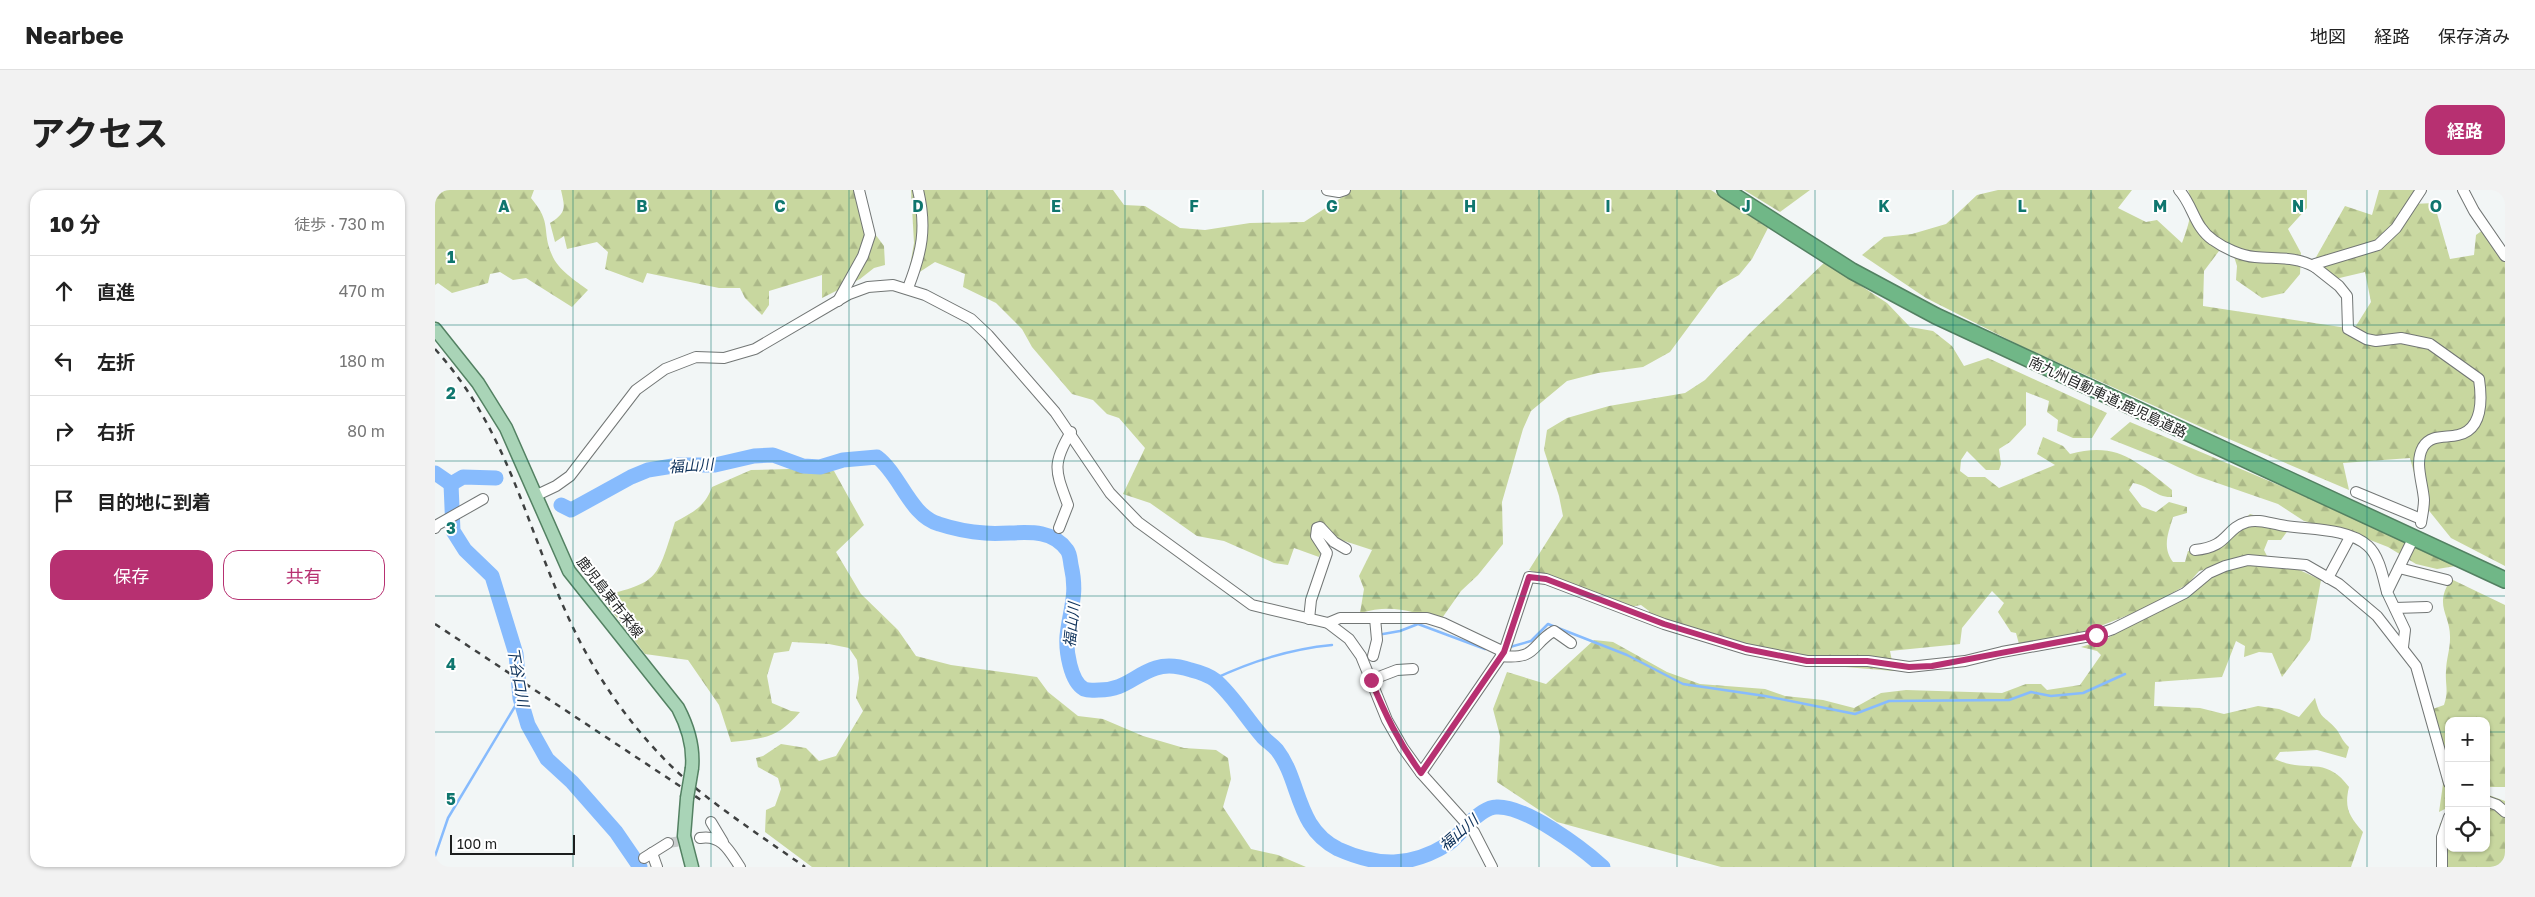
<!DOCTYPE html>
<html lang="ja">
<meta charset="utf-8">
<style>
body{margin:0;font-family:"Golos Text","Noto Sans JP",sans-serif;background:#f2f2f2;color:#222}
.controls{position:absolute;right:15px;bottom:15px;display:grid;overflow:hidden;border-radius:10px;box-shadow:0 1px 4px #0004}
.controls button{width:45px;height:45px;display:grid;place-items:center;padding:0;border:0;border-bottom:1px solid #e0e0e0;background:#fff;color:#222;font:25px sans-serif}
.scale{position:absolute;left:15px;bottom:12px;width:125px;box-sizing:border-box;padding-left:5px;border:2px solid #1c1e1e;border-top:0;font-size:14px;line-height:18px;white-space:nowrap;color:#1c1e1e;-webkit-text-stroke:4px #fff;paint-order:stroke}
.stop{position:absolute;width:15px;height:15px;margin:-11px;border:4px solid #b73071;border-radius:50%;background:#fff}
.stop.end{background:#b73071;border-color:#fff;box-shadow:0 1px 5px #0008}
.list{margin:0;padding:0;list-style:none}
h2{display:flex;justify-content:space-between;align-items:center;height:65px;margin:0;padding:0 20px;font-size:21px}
h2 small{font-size:16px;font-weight:400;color:#767676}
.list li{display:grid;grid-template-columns:32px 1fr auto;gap:15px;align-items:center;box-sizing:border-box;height:70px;padding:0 20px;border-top:1px solid #e0e0e0}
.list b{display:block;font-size:19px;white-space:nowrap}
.list em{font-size:16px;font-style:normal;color:#767676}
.actions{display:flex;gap:10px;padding:15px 20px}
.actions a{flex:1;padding:11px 0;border:1px solid #b73071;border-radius:15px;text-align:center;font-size:18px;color:#b73071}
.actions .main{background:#b73071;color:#fff}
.icon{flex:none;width:28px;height:28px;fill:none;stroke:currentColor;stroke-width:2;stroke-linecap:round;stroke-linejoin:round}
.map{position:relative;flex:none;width:2070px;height:677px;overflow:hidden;border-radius:15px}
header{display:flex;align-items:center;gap:30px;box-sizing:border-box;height:70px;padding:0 25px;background:#fff;border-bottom:1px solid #e0e0e0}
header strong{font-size:24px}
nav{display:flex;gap:28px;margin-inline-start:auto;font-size:18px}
.intro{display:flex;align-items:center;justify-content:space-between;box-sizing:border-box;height:120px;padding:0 30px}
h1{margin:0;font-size:35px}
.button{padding:12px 22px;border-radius:15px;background:#b73071;color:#fff;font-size:18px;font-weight:700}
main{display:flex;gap:30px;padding:0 30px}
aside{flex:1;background:#fff;border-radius:15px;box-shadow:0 1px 4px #0004}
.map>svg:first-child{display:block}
.forest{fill:url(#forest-firs)}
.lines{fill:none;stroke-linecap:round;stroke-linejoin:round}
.stream{stroke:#87bbfd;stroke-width:2.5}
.river{stroke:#87bbfd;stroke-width:15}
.minor-tunnel{stroke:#c7cbcb;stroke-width:10;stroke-dasharray:10 5;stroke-linecap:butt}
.minor-casing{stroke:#727675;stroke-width:12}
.major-casing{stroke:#538162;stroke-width:15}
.highway-casing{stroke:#538162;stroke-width:18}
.minor{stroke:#fff;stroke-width:10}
.major{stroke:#a9d4b7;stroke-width:12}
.highway{stroke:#70b787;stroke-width:15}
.rail{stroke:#3f4141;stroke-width:2.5;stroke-dasharray:6 6;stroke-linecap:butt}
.major-bridge-casing{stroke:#538162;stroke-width:15;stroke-linecap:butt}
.major-bridge{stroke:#a9d4b7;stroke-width:12}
.route{stroke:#b73071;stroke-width:6}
.grid{fill:none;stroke:#0f766e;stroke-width:1;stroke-opacity:0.55}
.labels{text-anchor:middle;stroke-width:4;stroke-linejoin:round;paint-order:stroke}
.street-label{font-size:14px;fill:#1c1e1e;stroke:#fff}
.water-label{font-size:15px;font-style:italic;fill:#0d315a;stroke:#fff}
.grid-label{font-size:16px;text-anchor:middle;font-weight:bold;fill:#0f766e;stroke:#fff;stroke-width:4;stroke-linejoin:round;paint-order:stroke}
</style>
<header>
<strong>Nearbee</strong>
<nav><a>地図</a><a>経路</a><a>保存済み</a></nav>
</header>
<div class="intro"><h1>アクセス</h1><a class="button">経路</a></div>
<main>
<aside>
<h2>10 分<small>徒歩 · 730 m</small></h2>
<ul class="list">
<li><svg class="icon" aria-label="ahead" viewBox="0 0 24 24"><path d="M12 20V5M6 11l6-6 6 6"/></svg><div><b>直進</b></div><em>470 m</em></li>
<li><svg class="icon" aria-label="left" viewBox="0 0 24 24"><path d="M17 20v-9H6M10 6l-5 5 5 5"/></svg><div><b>左折</b></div><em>180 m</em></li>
<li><svg class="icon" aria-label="right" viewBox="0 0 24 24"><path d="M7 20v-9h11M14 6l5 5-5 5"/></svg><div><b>右折</b></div><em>80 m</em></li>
<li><svg class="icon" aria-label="arrive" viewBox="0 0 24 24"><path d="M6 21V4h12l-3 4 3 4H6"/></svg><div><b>目的地に到着</b></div></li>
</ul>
<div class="actions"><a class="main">保存</a><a>共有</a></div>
</aside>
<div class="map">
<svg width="2070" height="677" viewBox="0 0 2070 677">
<defs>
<pattern id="forest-firs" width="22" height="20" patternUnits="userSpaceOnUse" patternTransform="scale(1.25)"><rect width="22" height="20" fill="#c8d79f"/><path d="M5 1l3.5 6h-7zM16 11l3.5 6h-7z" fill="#abb888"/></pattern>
</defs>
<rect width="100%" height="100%" fill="#f2f6f6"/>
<g class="forest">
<path d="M0,0H99L96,8C118,34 106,40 117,65C123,80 141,91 153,100L137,117L91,88L78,90L65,82L55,84L53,93L17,103L3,93L0,95Z"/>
<path d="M126,0H420L437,40L449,56L450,75L439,78L425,89L387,108V85L334,101V115L327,125L310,108L305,98H284L212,83L208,93L170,79L173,62L162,52L132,59L129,46L120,52L115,33C132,22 130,18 126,0Z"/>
<path d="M476,0H678L689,15L710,16L745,38L770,40L815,33L869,32L909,6L913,0H1276L1333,38L1317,69L1304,85L1283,97L1235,162L1208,177L1163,183L1132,191L1096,221L1088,239L1067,312L1068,354L1043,385L1026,401L1005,431C976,420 955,414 925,423L929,399L924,386L937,360L891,345L884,367L859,358L853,375L839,373L789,351L762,346L715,313L688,304L710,258L684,228L672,224L658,210L637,204L597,157L587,139L561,113L528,97L530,84L500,72L477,87L475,76L479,53Z"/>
<polygon points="1309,0 1375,0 1345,22"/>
<path d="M1563,0H1697L1683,18L1711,32L1722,30L1747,53C1753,37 1760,17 1753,0H1872V18L1853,39L1866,63L1865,84L1849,103L1827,108L1801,90L1802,76L1797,60L1784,61L1769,81L1768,116L1919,139L1936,112L1930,82L1896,90L1880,69L1910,16L1937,25L1944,0H1982L1978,14L1999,13L2015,69L2039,65L2041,45L2052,37L2070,72V376L2016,348L1987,312L1975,268L1908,273L1914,300L1775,241L1584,155L1491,108L1427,65L1449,47L1477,44L1511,34L1542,5Z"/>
<path d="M1390,72L1452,113L1475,137L1498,141L1517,156L1529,176L1553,168L1672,223L1657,248H1638L1622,241L1623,230L1612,222L1614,211L1591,202V235L1575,252L1564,259L1566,274L1564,280H1551L1532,261L1526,270L1525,281L1533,287H1550L1564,298L1620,275L1602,264L1608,247L1628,256L1635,264C1683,251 1702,272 1737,300V307C1722,308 1713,295 1698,293L1694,300L1707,317L1721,322L1734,312L1752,317V323L1738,327C1733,344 1727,357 1738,372H1750L1753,361L1773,362L1815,324L1856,336L1846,350H1833L1829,360L1832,366L1791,373L1764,381L1753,394L1711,418L1658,439L1638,453L1584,454L1581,443L1576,442L1563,422L1569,413L1557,401L1527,438L1525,454L1455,461L1459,481L1398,476L1210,430L1214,421L1206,415L1190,418L1144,398L1094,380L1128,326L1124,306L1109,260L1112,240L1132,228L1174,216L1250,203L1270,190L1315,143Z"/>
<polygon points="1695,232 1891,315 2021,376 2002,379 1981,374 1953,357 1925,346 1869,331 1843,314 1762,286 1728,270 1675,249"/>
<path d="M355,279L399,281L429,335L401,362L426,404L463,440L481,466L516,475L602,487L613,502L643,526L668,529L708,546L749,558L781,560L793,568L796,589L788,617L816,659L843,665L871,677H377L330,642L331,620L340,616L346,599L343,588L323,577L321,568L328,566L346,554L371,558L384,571L401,566L428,521L421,508L424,488L422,470L414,458L394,454L357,452L354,461L339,463L332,486L337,513L356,521L365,522C342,549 329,548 296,552L284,515L253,470L210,464L165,406C225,393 222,388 240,332C258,322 270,317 277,297L316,280Z"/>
<path d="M1847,372L1886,390L1875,450L1847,487L1837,463L1824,462L1809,467L1810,456L1801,451L1787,487L1720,492L1719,516L1765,518L1789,524L1823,516L1844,519L1864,527L1880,508C1886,532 1889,524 1902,540C1906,546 1908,552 1914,557L1911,568L1882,560L1845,562L1840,569C1871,584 1890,564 1914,597C1909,618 1914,626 1928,642L1916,677H1286L1122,632L1062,592L1065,546L1058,519L1072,482L1111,494L1159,450L1178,452L1232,482L1265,494L1330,499L1350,506L1388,510L1419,518L1446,503L1471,500L1567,503L1591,494H1606L1612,500L1645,495L1666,465L1662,461L1646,457L1671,449L1735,413L1761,394L1804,374Z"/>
<path d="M2016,389L2070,415V597H2051V531H2014V617L2004,622L2008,594L1995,520L2009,515C2014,500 2010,495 2011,481C2011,470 2015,460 2015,449C2016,424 1998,417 2016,389Z"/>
<polygon points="2051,604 2070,611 2070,677 2007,677 2001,663 2005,633 2014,630 2014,658 2051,658"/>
</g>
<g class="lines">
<g class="stream">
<polyline points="948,444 965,441 983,434 1050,459"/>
<polyline points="1075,457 1096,451 1113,434 1192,465 1248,494 1330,506 1420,524 1454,511 1574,510 1596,502 1616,506 1648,503 1690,484"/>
<path d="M779,489C817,471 855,459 897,455"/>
<polyline points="0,666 13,628 85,508"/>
</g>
<g class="river">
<polyline points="0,283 16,294"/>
<polyline points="16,294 18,341 30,360 57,386 81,464 85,508 93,535 112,569 137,592 181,642 205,677"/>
<polyline points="16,294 28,287 61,288"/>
<path d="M126,315L136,320L196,287L213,280L244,275H280L319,266L338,265L368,276L385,277L408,270L442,267C465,284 475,326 504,334C519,339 535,342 550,343C578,346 613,333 632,360C635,364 635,369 636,375C643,406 635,417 632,446C631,460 635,491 649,499C654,501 658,500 664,500C690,500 699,485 721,478C733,474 744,476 756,480C764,482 773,485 780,490C798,505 811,528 827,546C831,551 837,554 842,560C866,591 860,637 903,659C943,677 976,677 1013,654C1021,648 1028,639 1035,632C1042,626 1052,617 1061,617C1090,615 1147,658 1168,677"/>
</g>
<polyline class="minor-tunnel" points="233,653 265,648"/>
<defs>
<g id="minor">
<polyline points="892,0 904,2 910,0"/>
<path d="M1744,0C1758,15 1759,37 1778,50C1789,58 1806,66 1820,67C1842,69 1860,66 1880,77"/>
<polyline points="2028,0 2039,21 2070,66"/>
<path d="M473,98C487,62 492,38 483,0"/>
<polyline points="403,111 428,66 435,45 424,0"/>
<polyline points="1921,302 1986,329"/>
<polyline points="102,305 121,296 135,286 201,200 230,179 261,167 289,168 320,159 414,104 433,97 458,95 490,105 536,129 553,145 620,222 675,303 703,332 817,415 893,433 914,449 926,466 952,530 968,558 986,583 1039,642 1057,677"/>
<path d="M1986,333C1987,326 1989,318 1989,310C1988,293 1979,273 1988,257C1996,244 2011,248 2023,245C2048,239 2047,209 2044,189L1995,154L1966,148L1941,151L1931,149L1913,139L1912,106L1904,96L1880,77V74L1943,55L1961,38L1986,0"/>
<polyline points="0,338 2,335 48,309"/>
<path d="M624,338L633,315C621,282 616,275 636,242"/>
<path d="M1760,360C1794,357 1789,339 1812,332C1824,329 1833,333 1845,335C1871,340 1912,337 1933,356C1945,367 1948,388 1952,402"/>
<polyline points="1964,378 2012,390"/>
<polyline points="1893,388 1915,347"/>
<polyline points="1960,418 1992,417"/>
<polyline points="874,429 876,410 892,363 881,346 882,338 885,337 899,352 911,359"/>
<polyline points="893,433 905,428 992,428 1008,433 1069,462"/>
<polyline points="1968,457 1970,440 1952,402 1976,353"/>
<polyline points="938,466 942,450 940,428"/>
<path d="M1066,466C1103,470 1096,454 1119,441L1136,453"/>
<polyline points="936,490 962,480 978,479"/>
<polyline points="986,583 1069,462 1094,387 1111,389 1229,434 1311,459 1372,471 1433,471 1474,477 1530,471 1567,462 1661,445 1678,439 1750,403 1774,383 1790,376 1813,370 1871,375 1904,394 1942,426 1981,476 2014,593"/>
<polyline points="2051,611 2062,615 2070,622"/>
<polyline points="276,632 288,652"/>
<path d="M265,648C287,644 295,662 305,677"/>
<polyline points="217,663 222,677"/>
<polyline points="209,668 233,653"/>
<polyline points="2007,677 2007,647 2014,627"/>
</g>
<g id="major">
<path d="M0,139L43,193L71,238L134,381L243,518C253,537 259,556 257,578"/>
<polyline points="252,608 249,646 257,677"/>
</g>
<polyline id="highway" points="1290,0 1417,81 1501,126 2070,390"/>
</defs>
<use href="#minor" class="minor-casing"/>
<use href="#major" class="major-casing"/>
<use href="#highway" class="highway-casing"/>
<use href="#minor" class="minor"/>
<use href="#major" class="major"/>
<use href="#highway" class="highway"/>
<g class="rail">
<path d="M0,159C73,240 90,334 134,429C164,495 211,559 268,604C301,630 336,653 370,677"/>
<polyline points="0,434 266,610"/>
</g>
<defs>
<polyline id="major-bridge" points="252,608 257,578"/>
</defs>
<use href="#major-bridge" class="major-bridge-casing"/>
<use href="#major-bridge" class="major-bridge"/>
</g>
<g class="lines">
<path class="route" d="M936,490C950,524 964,553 986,583L1069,462L1094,387L1111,389L1229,434L1311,459L1372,471H1432L1474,477L1497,476L1661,445"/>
</g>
<path class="grid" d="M138,0V677M276,0V677M414,0V677M552,0V677M690,0V677M828,0V677M966,0V677M1104,0V677M1242,0V677M1380,0V677M1518,0V677M1656,0V677M1794,0V677M1932,0V677M0,135H2070M0,271H2070M0,406H2070M0,542H2014M2051,542H2070"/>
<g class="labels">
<g class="street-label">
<text transform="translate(1673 207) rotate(25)" y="5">南九州自動車道;鹿児島道路</text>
<text transform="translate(175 407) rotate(52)" y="5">鹿児島東市来線</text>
</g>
<g class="water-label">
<text transform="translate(256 276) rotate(-4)" y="5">福山川</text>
<text transform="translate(637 435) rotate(-84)" y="5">福山川</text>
<text transform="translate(83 487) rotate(80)" y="5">下谷口川</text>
<text transform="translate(1024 643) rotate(-41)" y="5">福山川</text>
</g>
</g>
<g class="grid-label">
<text x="69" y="22">A</text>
<text x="207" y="22">B</text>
<text x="345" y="22">C</text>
<text x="483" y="22">D</text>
<text x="621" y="22">E</text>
<text x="759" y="22">F</text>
<text x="897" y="22">G</text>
<text x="1035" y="22">H</text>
<text x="1173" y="22">I</text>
<text x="1311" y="22">J</text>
<text x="1449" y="22">K</text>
<text x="1587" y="22">L</text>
<text x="1725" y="22">M</text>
<text x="1863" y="22">N</text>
<text x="2001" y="22">O</text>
<text x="16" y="73">1</text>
<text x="16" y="209">2</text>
<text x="16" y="344">3</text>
<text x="16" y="480">4</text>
<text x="16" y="615">5</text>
</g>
</svg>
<div class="controls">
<button>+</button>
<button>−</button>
<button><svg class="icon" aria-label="locate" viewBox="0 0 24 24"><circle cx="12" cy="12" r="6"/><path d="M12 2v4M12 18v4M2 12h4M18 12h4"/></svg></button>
</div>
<div class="scale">100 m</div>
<div class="stop" style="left:1661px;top:445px"></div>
<div class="stop end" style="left:936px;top:490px"></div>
</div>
</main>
